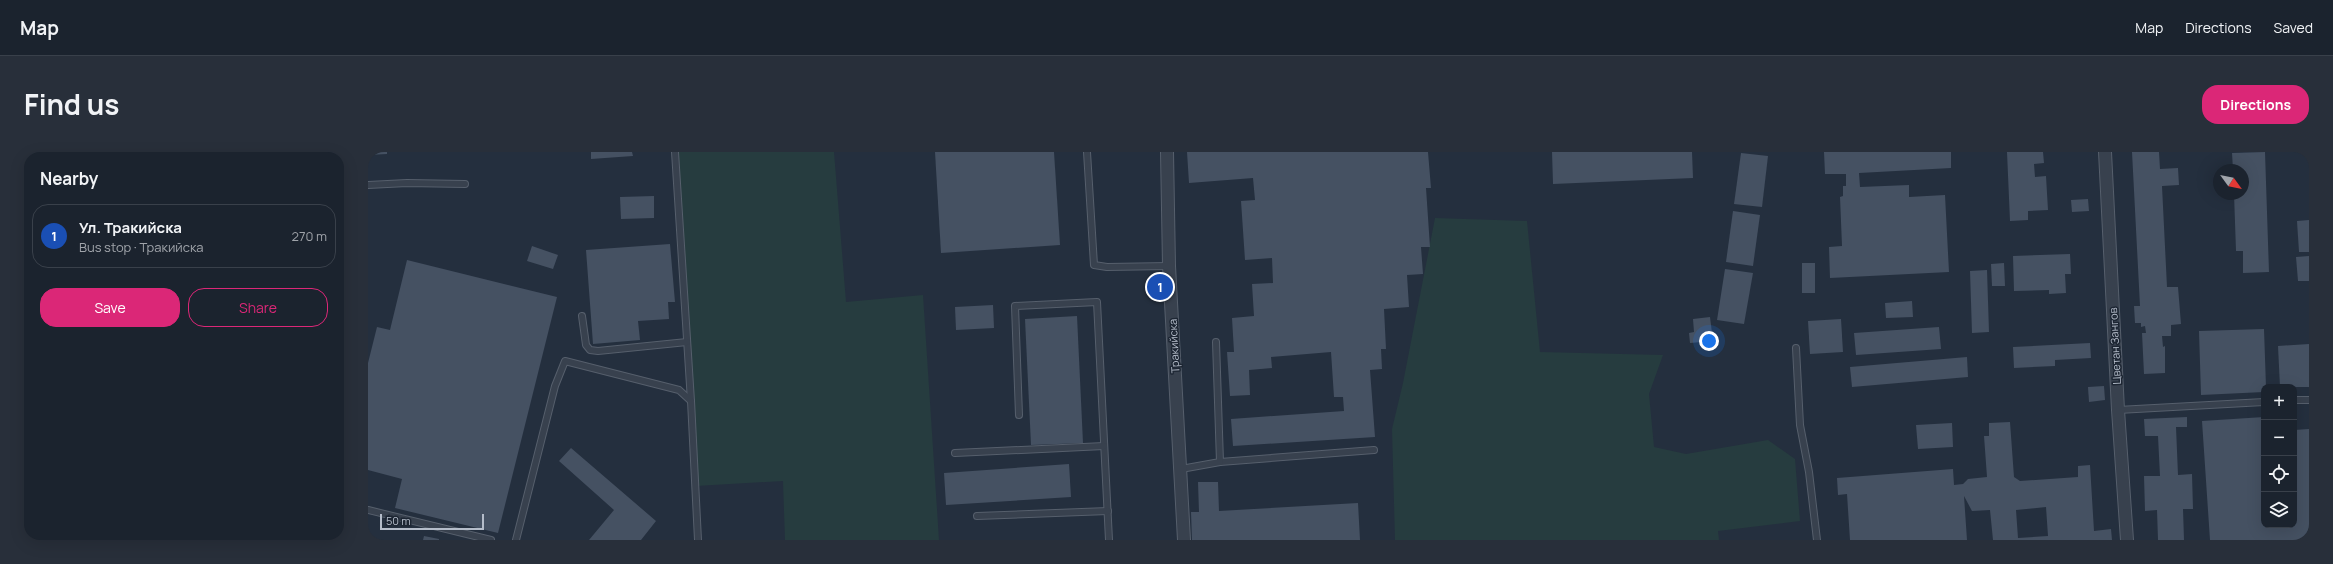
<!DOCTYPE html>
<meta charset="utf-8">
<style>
body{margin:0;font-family:Manrope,sans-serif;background:#282f3a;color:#f1f3f6}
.controls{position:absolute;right:12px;bottom:12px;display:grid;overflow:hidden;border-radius:8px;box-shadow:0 4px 16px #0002}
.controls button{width:36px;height:36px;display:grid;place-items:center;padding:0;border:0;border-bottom:1px solid #39404a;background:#1b232e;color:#f1f3f6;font:20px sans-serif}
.compass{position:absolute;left:1845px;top:12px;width:36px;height:36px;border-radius:50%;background:#1b232e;box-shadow:0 4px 16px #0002;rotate:123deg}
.scale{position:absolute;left:12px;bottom:10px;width:104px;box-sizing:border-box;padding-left:4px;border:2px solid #b4bcc9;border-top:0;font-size:11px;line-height:14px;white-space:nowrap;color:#b4bcc9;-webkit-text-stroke:3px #1d2633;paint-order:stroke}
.you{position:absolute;left:1341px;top:189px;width:14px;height:14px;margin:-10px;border:3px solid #fff;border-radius:50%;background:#1a73e8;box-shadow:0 0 0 6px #1a73e833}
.badge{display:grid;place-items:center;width:26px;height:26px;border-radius:50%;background:#db2777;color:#fff;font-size:13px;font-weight:700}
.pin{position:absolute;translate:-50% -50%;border:2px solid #fff;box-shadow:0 1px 4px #0006}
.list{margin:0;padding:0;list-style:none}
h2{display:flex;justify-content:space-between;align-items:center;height:52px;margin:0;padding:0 16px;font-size:17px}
h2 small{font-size:13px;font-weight:400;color:#a0a4aa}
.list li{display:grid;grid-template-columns:26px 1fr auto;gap:12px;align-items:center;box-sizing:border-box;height:64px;margin:0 8px 8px;padding:0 8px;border:1px solid #39404a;border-radius:16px}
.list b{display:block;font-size:15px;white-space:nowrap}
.list p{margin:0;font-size:13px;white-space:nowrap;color:#a0a4aa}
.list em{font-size:13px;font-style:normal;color:#a0a4aa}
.actions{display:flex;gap:8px;padding:12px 16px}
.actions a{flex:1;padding:9px 0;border:1px solid #db2777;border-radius:16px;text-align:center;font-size:14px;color:#db2777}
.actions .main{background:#db2777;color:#fff}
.icon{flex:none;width:22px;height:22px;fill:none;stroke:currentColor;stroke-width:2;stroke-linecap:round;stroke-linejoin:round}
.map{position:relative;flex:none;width:1941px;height:388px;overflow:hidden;border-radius:16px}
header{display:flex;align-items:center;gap:24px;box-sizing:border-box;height:56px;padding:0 20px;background:#1b232e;border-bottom:1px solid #39404a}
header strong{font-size:19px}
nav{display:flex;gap:22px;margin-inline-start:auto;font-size:14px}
.intro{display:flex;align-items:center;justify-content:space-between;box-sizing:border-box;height:96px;padding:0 24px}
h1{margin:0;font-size:28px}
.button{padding:10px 18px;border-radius:16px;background:#db2777;color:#fff;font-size:14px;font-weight:700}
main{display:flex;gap:24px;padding:0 24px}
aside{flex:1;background:#1b232e;border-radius:16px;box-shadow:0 4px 16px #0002}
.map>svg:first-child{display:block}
.green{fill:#263c3f}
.building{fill:#455162;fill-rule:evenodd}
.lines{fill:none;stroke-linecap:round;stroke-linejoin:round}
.lane-casing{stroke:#565f6c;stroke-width:8}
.street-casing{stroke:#565f6c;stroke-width:14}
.lane{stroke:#38414e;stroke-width:6}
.street{stroke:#38414e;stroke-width:12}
.labels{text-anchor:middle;stroke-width:3;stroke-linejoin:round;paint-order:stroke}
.street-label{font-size:11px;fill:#b4bcc9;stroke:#1d2633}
</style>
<header>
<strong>Map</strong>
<nav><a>Map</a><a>Directions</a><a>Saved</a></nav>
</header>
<div class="intro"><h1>Find us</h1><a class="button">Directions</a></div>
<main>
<aside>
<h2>Nearby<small></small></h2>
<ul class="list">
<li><span class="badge" style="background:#1a4fb4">1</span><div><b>Ул. Тракийска</b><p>Bus stop · Тракийска</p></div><em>270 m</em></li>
</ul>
<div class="actions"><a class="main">Save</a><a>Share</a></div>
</aside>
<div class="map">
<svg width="1941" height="388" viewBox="0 0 1941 388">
<rect width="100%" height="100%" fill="#242f3e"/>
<g class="green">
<polygon points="307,0 466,0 478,150 555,143 571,388 417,388 415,329 328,334"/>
<polygon points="1067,66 1159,69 1172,200 1295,203 1281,242 1286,295 1318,302 1400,288 1427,307 1432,369 1350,379 1351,388 1027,388 1024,277 1035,231"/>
</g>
<g class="building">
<polygon points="0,0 19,0 19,2 0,3"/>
<polygon points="223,0 264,0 265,4 223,7"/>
<polygon points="567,0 686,0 692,93 573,101"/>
<polygon points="819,0 1060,0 1063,36 1058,36 1062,95 1053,95 1055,122 1039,123 1041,155 1016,157 1018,197 1013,197 1014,217 1002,218 1007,285 865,294 863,267 976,259 975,245 966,245 963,200 903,205 904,216 881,218 882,243 862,244 859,200 866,200 864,166 886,164 884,132 905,131 904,106 877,108 873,49 887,48 885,26 821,31"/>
<polygon points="1184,0 1324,0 1325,26 1185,32"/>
<polygon points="1456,0 1583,0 1583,16 1491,21 1492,35 1541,33 1541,45 1577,43 1581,120 1462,126 1461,95 1474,94 1472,45 1475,44 1475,34 1478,34 1478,22 1457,22"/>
<polygon points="1639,0 1675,0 1676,11 1666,12 1667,25 1678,24 1680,58 1660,59 1660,68 1642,69"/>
<polygon points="1764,0 1791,0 1792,17 1810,16 1811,33 1794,34 1799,135 1810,135 1813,172 1803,173 1803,184 1794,184 1795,195 1797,194 1797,221 1776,222 1774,181 1778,181 1777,174 1773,175 1773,171 1767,171 1766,154 1772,154"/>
<polygon points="1897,0 1901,120 1875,121 1875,99 1868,99 1866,42 1875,42 1875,18 1865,18 1864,1"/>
<polygon points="1373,1 1400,4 1394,55 1366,52"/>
<polygon points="286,44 286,66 253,67 252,45"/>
<polygon points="1720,47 1721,59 1704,60 1703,48"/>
<polygon points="1365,59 1392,63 1385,114 1358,110"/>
<polygon points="1941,68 1941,100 1931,100 1929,69"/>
<polygon points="302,92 307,150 300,150 301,167 270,169 272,188 225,192 218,98"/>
<polygon points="164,94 190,103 185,117 159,109"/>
<polygon points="1702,102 1703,122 1697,122 1698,141 1681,142 1681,138 1646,139 1645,104"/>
<polygon points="1941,104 1941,129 1930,129 1928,105"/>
<polygon points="39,108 189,145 130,381 27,356 34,327 0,318 0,211 9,175 22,178"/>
<rect x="1434" y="111" width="13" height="30"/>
<polygon points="1636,111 1637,134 1624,134 1623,112"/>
<polygon points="1357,117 1385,121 1376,172 1349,168"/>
<polygon points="1619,118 1621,180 1604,181 1602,119"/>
<polygon points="1544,149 1545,165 1518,166 1517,151"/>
<polygon points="625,153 626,176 588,178 587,155"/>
<polygon points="709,164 715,291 663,293 657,167"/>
<polygon points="1342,165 1345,189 1322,191 1321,181 1326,180 1325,167"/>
<polygon points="1473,167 1475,200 1442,202 1440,169"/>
<polygon points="1571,175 1573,197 1488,203 1486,181"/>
<polygon points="1896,177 1898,235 1896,235 1896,240 1833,243 1831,179"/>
<polygon points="1722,191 1723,206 1687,208 1687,214 1646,216 1645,195"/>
<polygon points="1941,192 1941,235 1912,235 1910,194"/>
<polygon points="1599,205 1600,225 1484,235 1482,215"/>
<polygon points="1736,234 1737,248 1721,250 1720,235"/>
<polygon points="1819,265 1819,275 1808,275 1810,323 1824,322 1825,357 1815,357 1816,388 1790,388 1789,358 1777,359 1776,324 1792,324 1790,284 1777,284 1776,267"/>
<polygon points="1896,265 1896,373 1926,373 1926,278 1941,277 1941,388 1842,388 1834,269"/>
<path d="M1642,270L1646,325L1652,329L1710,325V314L1722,313L1726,379L1743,377L1744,388H1625L1622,358L1604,359L1596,344L1599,388H1482L1479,342L1470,343L1469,326L1585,317L1586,333L1595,332L1600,327L1619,325L1616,284H1621V271ZM1678,355L1680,384L1650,386L1648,358Z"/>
<polygon points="1584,271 1585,295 1550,297 1548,273"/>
<polygon points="203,296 288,369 273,388 221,388 246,358 191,309"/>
<polygon points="701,312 703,345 578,353 576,321"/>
<polygon points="830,330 850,330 851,359 990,351 992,388 824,388 823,360 831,360"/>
<polygon points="56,384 71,387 71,388 55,388"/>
</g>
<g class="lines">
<defs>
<g id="lane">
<polyline points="307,0 323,249"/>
<polyline points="719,0 726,113 739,115 801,114"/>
<polyline points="0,33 39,31 97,32"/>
<polyline points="214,164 218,193 222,198 230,199 319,190"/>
<polyline points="1428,196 1432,273 1441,320 1449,388"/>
<polyline points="1926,248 1941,248"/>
<polyline points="1750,258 1896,250"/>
<polyline points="651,263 647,154 729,150 741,388"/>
<polyline points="587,301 736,294"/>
<polyline points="852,310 1006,298"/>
<polyline points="813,317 852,310 848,190"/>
<polyline points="0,358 123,388"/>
<polyline points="609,364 740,359"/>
<polyline points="148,388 187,234 197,209 311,238 323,249 330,388"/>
</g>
<g id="street">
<polyline points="799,0 801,114 816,388"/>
<polyline points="1737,0 1750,258 1759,388"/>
</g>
</defs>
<use href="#lane" class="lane-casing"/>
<use href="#street" class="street-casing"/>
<use href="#lane" class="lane"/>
<use href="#street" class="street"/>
</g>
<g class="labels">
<g class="street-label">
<text transform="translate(806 194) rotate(-93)" y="4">Тракийска</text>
<text transform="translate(1747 194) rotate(-93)" y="4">Цветан Зангов</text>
</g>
</g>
</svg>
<div class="controls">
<button>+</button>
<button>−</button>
<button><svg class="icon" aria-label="locate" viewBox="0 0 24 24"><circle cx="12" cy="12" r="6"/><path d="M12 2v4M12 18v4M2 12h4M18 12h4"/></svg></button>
<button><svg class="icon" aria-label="layers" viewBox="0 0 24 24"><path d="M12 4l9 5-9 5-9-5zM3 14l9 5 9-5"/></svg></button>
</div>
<svg class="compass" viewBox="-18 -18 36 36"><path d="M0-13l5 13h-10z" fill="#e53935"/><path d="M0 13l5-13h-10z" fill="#a0a4aa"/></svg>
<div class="scale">50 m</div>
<div class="you"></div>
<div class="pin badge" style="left:792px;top:135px;background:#1a4fb4">1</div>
</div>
</main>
